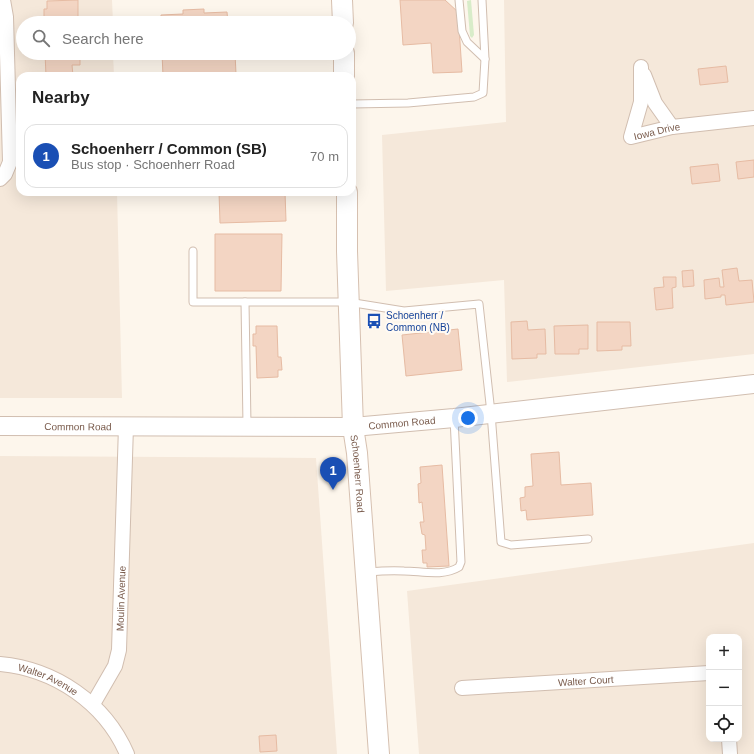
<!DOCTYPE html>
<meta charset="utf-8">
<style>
body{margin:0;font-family:Arial,sans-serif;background:#f2f2f2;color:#222}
.controls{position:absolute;right:12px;bottom:12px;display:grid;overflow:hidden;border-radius:8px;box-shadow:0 4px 16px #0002}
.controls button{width:36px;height:36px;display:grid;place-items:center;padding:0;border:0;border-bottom:1px solid #e0e0e0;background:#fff;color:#222;font:20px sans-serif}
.you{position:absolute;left:468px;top:418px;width:14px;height:14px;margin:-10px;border:3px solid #fff;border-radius:50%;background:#1a73e8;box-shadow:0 0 0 6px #1a73e833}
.badge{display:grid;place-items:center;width:26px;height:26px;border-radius:50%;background:#b45309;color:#fff;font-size:13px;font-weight:700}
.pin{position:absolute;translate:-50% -33px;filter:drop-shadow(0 1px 2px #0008)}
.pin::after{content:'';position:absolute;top:21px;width:14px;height:12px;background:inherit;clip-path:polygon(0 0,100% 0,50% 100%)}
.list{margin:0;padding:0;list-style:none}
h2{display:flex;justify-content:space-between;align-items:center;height:52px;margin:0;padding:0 16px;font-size:17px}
h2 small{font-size:13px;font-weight:400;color:#767676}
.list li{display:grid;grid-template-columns:26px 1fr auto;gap:12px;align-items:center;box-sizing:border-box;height:64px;margin:0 8px 8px;padding:0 8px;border:1px solid #e0e0e0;border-radius:12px}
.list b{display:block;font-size:15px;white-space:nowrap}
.list p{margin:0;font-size:13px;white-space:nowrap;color:#767676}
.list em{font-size:13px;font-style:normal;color:#767676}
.icon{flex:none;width:22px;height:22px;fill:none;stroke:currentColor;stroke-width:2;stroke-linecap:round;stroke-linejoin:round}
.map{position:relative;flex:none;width:754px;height:754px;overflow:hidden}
.search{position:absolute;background:#fff;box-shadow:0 4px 16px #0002;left:16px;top:16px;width:340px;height:44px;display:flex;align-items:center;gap:10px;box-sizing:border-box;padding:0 14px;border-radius:22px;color:#767676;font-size:15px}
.panel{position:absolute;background:#fff;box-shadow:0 4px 16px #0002;left:16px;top:72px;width:340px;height:124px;border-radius:12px}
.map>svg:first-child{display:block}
.residential{fill:#f5e8da;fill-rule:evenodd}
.green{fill:#d8ecc9}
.building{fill:#f3d5c3;stroke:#e6bba3}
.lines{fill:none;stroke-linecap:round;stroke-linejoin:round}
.service-casing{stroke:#d1beb0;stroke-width:9}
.minor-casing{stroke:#d1beb0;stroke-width:16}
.tertiary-casing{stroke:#d1beb0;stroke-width:20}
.secondary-casing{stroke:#d6c0b0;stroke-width:22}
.service{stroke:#fff;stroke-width:7}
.minor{stroke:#fff;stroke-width:14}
.tertiary{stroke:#fff;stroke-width:18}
.secondary{stroke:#fff;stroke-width:20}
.labels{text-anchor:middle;stroke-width:4;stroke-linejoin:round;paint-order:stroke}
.street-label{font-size:10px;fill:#7a5c4d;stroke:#fffaf3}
.transit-label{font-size:10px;fill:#164399;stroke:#fffaf3;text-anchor:start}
</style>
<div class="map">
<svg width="754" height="754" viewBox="0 0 754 754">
<rect width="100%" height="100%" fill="#fdf6ec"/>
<g class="residential">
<polygon points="0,0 112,0 113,23 23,23 23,53 113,53 114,76 20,76 20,192 117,192 122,398 0,398"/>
<polygon points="504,0 754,0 754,354 507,382 504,280 386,291 382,135 506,122"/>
<polygon points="0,456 316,458 337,754 0,754"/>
<path d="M754,543V754H419L407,591ZM709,637H739V739H709Z"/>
</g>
<polygon class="green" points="471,0 474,35 472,38 470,36 467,1"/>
<g class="building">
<polygon points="78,0 78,22 44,23 44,9 47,9 47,1"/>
<polygon points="400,0 445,0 458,12 462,72 433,73 431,43 403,45"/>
<polygon points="204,9 204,13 227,12 228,23 161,23 161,15 183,14 183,10"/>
<polygon points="45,53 80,53 80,65 72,65 73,76 46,76"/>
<polygon points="162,53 235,53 236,74 231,74 232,76 163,76"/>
<polygon points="726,66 728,82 700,85 698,69"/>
<polygon points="754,160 754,177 738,179 736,162"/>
<polygon points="718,164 720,181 692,184 690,167"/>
<polygon points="219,192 285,192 286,221 220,223"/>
<polygon points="215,234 282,234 281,291 215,291"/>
<polygon points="737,268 739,281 752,280 754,302 726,305 725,295 721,295 721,297 705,299 704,280 719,278 720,287 724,287 722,270"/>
<polygon points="693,270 694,286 683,287 682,271"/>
<polygon points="663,277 676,277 676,287 672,288 673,308 656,310 654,288 664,287"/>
<polygon points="527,321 528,330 545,329 546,354 537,354 537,358 512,359 511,322"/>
<polygon points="597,322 630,322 631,346 622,346 622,350 597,351"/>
<polygon points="588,325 588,349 579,349 579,354 555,354 554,326"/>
<polygon points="256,326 277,326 278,357 281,357 282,370 278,370 278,377 257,378 256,346 253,346 253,334 256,334"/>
<polygon points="458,329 462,370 406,376 402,335"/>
<polygon points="559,452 561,485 591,483 593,515 527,520 526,510 521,511 520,498 525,497 525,487 533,486 531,454"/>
<polygon points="442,465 449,566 427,567 427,563 423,563 422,550 426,550 425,535 422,534 420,522 424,522 422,502 419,503 418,484 421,483 420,467"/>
<polygon points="276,735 277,751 260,752 259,736"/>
</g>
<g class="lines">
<defs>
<g id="service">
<polyline points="459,0 462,31 467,42 485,59"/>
<polyline points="352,104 408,103 474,97 483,93 485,59 482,0"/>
<polyline points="193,251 193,302 348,302 404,311 479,304 491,413 501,542 511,545 588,539"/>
<polyline points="245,302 247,425"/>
<path d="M366,572C379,571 391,570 404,571C421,571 443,577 459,567L461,562L454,418"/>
</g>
<g id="minor">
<path id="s1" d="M641,67V102L631,137L672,127L754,118"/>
<polyline points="644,75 655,103 672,127"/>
<polyline points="0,179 5,174 10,162 6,17 3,0"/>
<path id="s2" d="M0,664C55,669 105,703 127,754"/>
<path id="s3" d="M462,688L709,673"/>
<path id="s4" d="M93,704L115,666L119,650L126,426"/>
<polyline points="729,739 730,754"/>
</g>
<g id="tertiary">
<path id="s5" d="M0,426L353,427L454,418L754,384"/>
</g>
<g id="secondary">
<polyline points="342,0 343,23"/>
<polyline points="344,53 344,76"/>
<path id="s6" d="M347,192V251L353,427L357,453L379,754"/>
</g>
</defs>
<use href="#service" class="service-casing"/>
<use href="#minor" class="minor-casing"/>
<use href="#tertiary" class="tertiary-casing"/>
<use href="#secondary" class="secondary-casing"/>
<use href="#service" class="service"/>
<use href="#minor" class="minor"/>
<use href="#tertiary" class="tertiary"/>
<use href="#secondary" class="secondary"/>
</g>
<defs>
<symbol id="bus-bare" viewBox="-9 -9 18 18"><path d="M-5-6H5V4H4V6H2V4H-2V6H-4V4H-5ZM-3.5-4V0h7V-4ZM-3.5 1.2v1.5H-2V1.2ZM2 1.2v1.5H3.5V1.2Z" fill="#1a4fb4" stroke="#fffaf3" stroke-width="2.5" paint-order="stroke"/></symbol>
</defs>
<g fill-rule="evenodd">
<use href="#bus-bare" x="363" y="310" width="22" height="22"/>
</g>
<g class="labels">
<g class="street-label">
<text dy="4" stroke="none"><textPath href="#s1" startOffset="98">Iowa Drive</textPath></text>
<text dy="4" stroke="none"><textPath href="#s5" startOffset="402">Common Road</textPath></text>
<text dy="4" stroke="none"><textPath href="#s5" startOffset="78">Common Road</textPath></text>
<text dy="4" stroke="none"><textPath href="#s6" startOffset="282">Schoenherr Road</textPath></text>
<text dy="4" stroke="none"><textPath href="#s4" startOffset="112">Moulin Avenue</textPath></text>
<text dy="4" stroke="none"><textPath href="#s2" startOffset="51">Walter Avenue</textPath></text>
<text dy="4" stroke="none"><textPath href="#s3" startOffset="124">Walter Court</textPath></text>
</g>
<g class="transit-label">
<text x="386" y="319">Schoenherr /<tspan x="386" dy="12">Common (NB)</tspan></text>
</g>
</g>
</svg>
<div class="controls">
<button>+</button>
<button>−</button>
<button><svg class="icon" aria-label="locate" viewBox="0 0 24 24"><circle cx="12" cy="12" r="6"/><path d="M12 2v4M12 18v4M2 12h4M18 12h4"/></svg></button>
</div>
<div class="you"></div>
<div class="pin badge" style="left:333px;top:490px;background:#1a4fb4">1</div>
<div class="search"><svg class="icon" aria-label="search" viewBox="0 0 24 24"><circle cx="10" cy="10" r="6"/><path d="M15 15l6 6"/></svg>Search here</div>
<section class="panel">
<h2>Nearby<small></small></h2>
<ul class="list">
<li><span class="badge" style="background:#1a4fb4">1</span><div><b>Schoenherr / Common (SB)</b><p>Bus stop · Schoenherr Road</p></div><em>70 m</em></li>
</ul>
</section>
</div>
